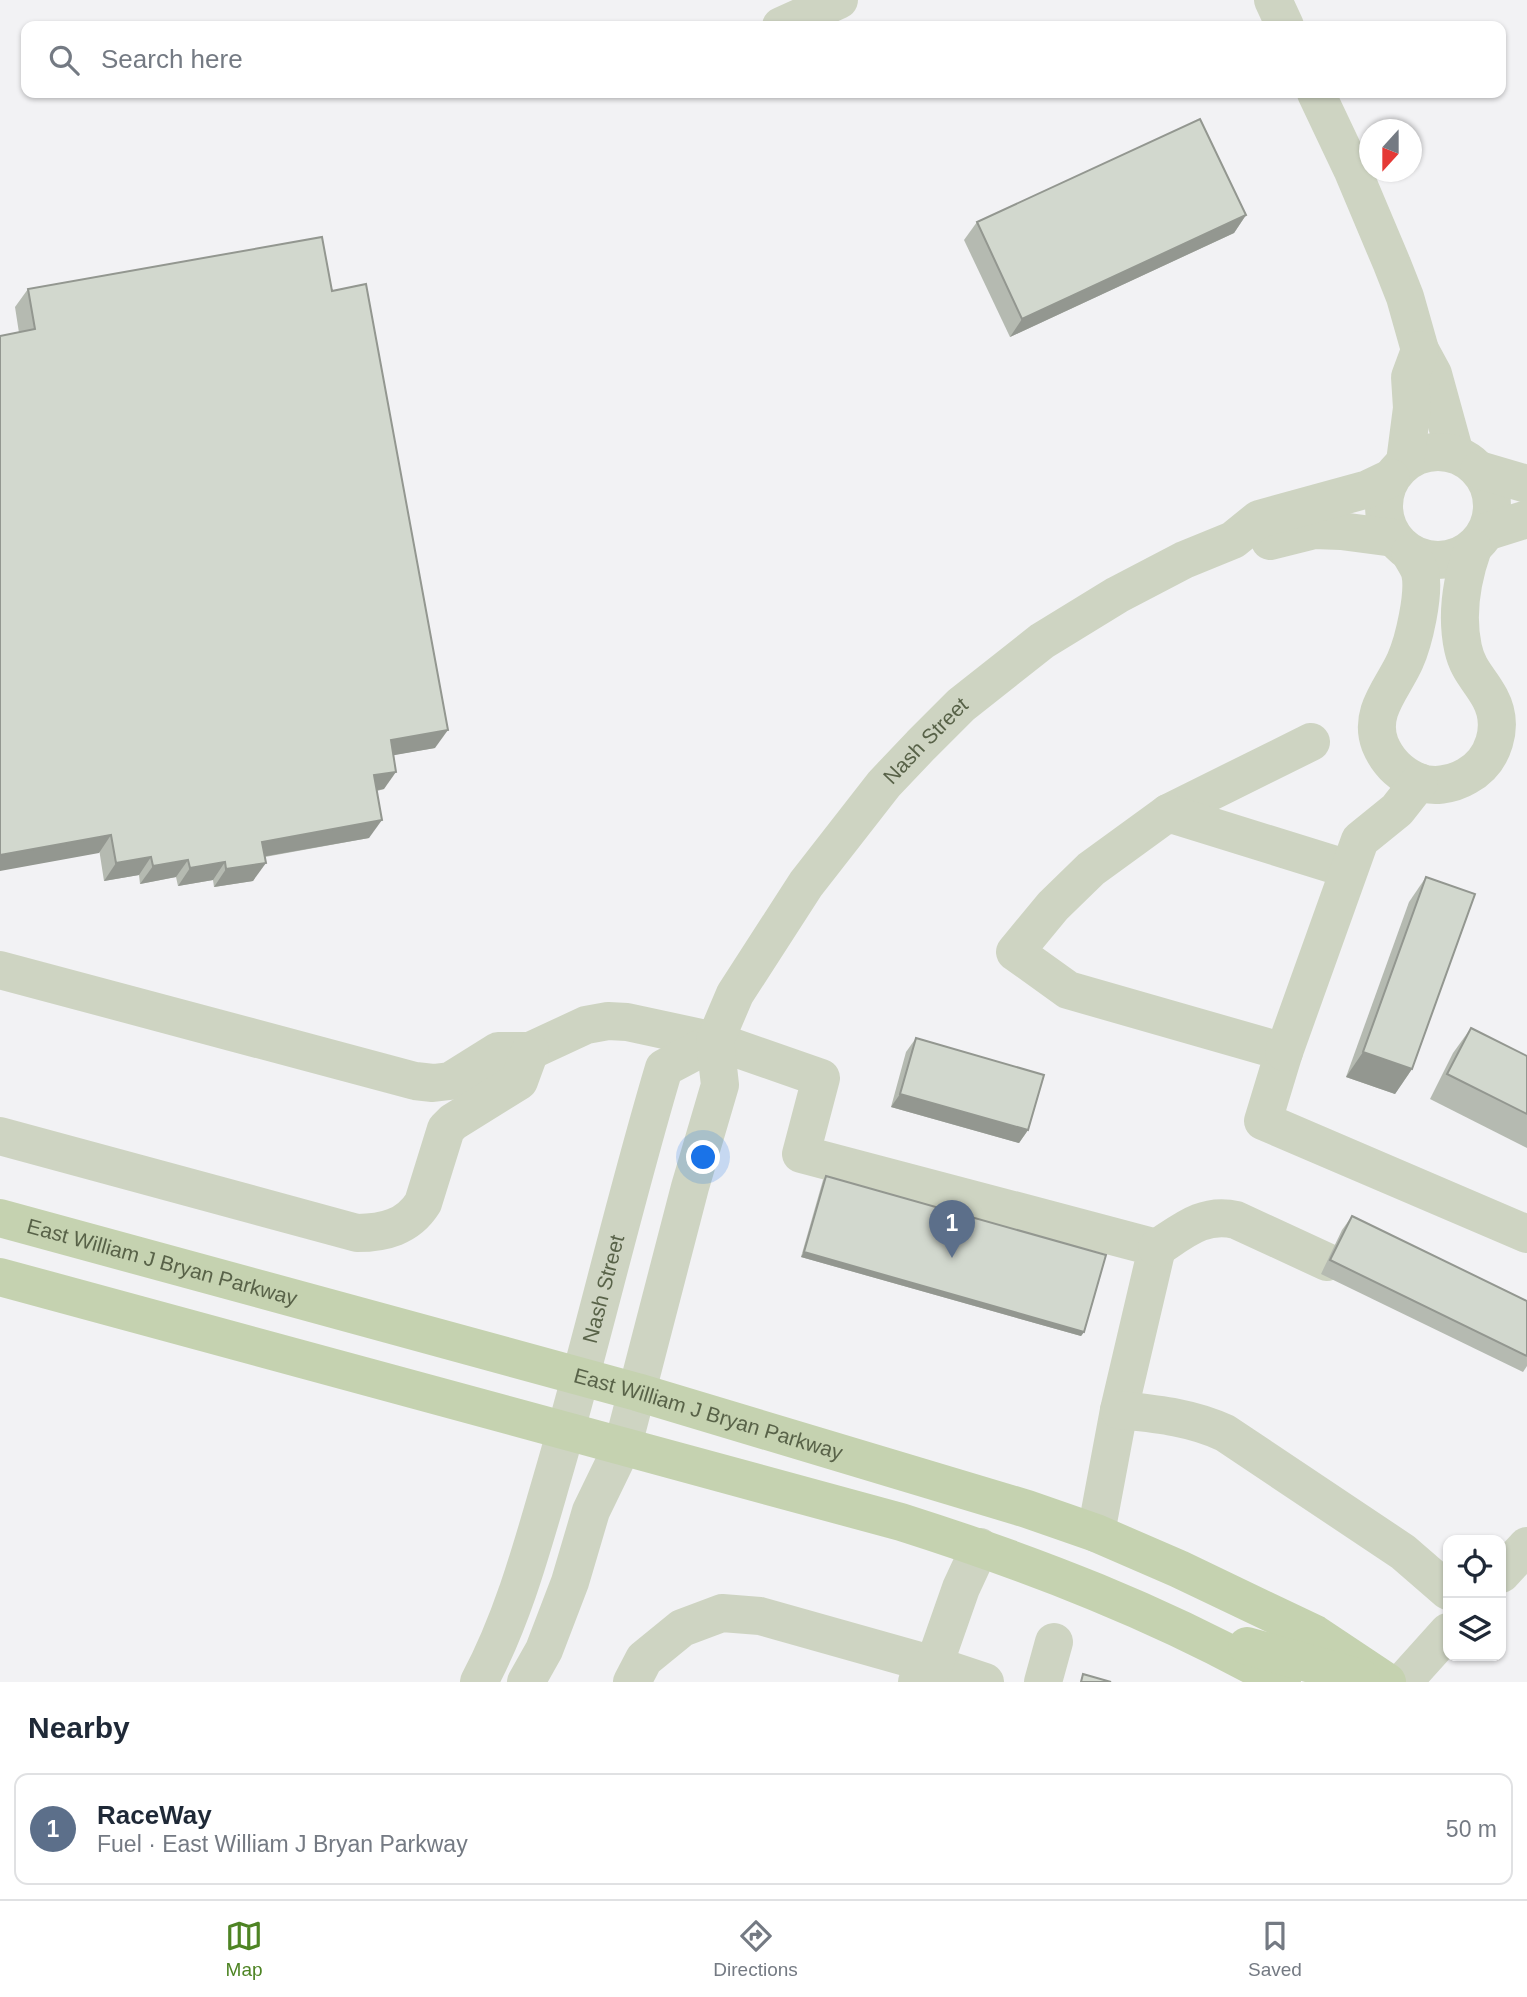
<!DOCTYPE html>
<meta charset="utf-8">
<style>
body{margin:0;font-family:Arial,sans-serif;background:#f2f2f3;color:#1f2937}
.controls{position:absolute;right:21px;bottom:21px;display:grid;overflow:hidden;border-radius:14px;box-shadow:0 2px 5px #0004}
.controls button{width:63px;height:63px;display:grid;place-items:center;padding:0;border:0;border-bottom:2px solid #e0e1e3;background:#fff;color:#1f2937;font:35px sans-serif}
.compass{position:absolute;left:1359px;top:119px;width:63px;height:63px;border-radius:50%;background:#fff;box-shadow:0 2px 5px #0004;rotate:201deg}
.you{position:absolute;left:704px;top:1158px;width:24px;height:24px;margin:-18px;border:5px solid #fff;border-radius:50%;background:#1a73e8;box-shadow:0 0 0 10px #1a73e833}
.badge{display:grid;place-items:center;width:46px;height:46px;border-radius:50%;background:#4e8424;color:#fff;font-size:23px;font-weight:700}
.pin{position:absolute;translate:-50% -58px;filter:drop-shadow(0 2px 4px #0008)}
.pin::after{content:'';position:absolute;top:37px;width:24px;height:21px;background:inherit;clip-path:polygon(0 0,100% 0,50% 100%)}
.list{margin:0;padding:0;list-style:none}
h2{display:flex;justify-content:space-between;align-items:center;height:91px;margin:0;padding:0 28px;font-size:30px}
h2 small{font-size:23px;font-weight:400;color:#747a83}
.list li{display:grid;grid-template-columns:46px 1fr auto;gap:21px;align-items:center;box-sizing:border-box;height:112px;margin:0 14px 14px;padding:0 14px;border:2px solid #e0e1e3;border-radius:14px}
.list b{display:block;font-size:26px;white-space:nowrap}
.list p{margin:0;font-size:23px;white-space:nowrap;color:#747a83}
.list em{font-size:23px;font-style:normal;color:#747a83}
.icon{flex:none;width:38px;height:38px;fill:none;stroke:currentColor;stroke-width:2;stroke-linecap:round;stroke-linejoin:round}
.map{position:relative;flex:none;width:1527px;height:1682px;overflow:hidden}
.search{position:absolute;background:#fff;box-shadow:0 2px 5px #0004;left:21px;right:21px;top:21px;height:77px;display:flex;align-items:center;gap:18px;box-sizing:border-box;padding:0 24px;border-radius:14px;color:#747a83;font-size:26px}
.sheet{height:217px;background:#fff}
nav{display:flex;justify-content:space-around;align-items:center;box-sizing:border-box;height:98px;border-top:2px solid #e0e1e3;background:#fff;font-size:19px;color:#747a83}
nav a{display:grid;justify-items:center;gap:4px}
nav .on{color:#4e8424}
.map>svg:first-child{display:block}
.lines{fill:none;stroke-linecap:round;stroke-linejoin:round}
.minor{stroke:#ced4c2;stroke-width:38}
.major{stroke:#c5d2b0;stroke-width:38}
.wall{fill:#b5bab1}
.shaded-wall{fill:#939790}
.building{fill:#d2d8ce;stroke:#939790;stroke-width:2}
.labels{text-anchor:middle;stroke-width:5;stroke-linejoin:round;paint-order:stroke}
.street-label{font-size:21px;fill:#586248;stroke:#fff}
</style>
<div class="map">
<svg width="1527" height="1682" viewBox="0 0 1527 1682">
<rect width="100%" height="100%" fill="#f2f2f4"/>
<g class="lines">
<g class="minor">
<polyline points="1273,0 1285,26"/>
<polyline points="781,26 839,0"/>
<polyline points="1316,93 1352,169 1392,264 1405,297 1420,350 1433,374 1455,454"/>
<circle cx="1438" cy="506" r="54"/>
<polyline points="1405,462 1412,408 1410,377 1420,350"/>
<polyline points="1479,470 1527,484"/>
<polyline points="1486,532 1527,519"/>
<polyline points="1270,541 1314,530 1341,531 1394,538"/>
<path d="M1410,553C1413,559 1418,566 1420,572C1425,593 1414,641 1405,661C1393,688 1368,712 1380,744C1387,761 1398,773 1416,781C1432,788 1452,785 1467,776C1494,761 1505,726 1490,698C1480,679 1468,671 1463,648C1456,615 1462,579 1473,548"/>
<polyline points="1168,813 1311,742"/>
<polyline points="1348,869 1168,813 1091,869 1053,906 1015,952 1068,990 1284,1052 1263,1121 1527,1234"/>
<polyline points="0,970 415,1081 433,1083 450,1081 498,1051 530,1051 586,1025 608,1021 627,1022 715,1041 821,1078 801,1154 1157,1248 1119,1410 1096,1533"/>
<polyline points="1284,1052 1360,840 1397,810 1419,782"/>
<path d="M0,1136L357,1233C384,1233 408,1227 423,1203L446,1129L453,1122L519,1081L530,1051"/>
<path d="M1157,1248C1183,1231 1204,1212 1236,1220L1327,1262"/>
<path d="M1119,1410C1156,1414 1191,1417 1225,1433L1403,1552L1448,1591"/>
<polyline points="1501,1574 1527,1546"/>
<path id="s1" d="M479,1682C514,1616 533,1544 554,1472C593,1338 624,1202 664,1068L715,1041"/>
<path id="s2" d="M526,1682L544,1650L570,1582L591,1511L623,1445L690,1187L720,1085L715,1041L735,994L806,884L884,784L921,745L961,705L1042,641L1117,595L1184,560L1233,540L1259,519L1368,489L1391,478"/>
<polyline points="632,1682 644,1659 682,1628 722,1613 760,1616 934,1665 985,1682"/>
<polyline points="917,1682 934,1665 961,1588 980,1547"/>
<polyline points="1043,1682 1054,1642"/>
<polyline points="1403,1682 1448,1632"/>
</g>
<g class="major">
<path id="s3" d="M0,1218L637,1392L1027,1509L1096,1533L1179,1569L1315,1634L1387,1682"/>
<path d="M0,1277L901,1522C1033,1564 1161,1613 1282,1682"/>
<polyline points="1247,1646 1361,1678"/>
</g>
</g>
<g class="wall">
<polygon points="1246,215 1234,233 1010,337 964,240 977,222"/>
<polygon points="28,289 332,291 435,748 393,755 384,789 377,791 369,838 265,857 253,881 214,887 213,880 178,886 176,877 140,884 139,875 104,881 15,307"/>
<polygon points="1426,877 1412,1069 1395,1094 1346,1077 1409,902"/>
<polygon points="1471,1028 1527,1056 1527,1148 1430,1099 1453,1053"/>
<polygon points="916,1038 1028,1130 1019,1143 891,1107 906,1052"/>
<polygon points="826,1176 1084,1332 1081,1336 801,1257 823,1180"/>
<polygon points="1352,1216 1527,1301 1527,1366 1523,1372 1321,1274 1342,1230"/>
</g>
<g class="shaded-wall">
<polygon points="1246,215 1234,233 1010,337 1022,319"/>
<polygon points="448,730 435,748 378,758 391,740"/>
<polygon points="396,772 384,789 361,793 374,775"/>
<polygon points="382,820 369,838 249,859 262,842"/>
<polygon points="111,835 99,853 0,871 0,855"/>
<polygon points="151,857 139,875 104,881 116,863"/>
<polygon points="188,860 176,877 140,884 153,866"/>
<polygon points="225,862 213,880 178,886 190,868"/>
<polygon points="266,863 253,881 214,887 226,869"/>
<polygon points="1363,1052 1412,1069 1395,1094 1346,1077"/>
<polygon points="900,1094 1028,1130 1019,1143 891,1107"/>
<polygon points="804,1252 1084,1332 1081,1336 801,1257"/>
</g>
<g class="building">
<polygon points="1200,119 1246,215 1022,319 977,222"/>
<polygon points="322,237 332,291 366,284 448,730 391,740 396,772 374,775 382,820 262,842 266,863 226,869 225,862 190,868 188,860 153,866 151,857 116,863 111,835 0,855 0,336 35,329 28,289"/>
<polygon points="1426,877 1475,894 1412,1069 1363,1052"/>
<polygon points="1471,1028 1527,1056 1527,1114 1447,1074"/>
<polygon points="916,1038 1044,1075 1028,1130 900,1094"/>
<polygon points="826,1176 1106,1255 1084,1332 804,1252"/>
<polygon points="1352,1216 1527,1301 1527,1356 1330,1260"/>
<polygon points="1083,1674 1111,1682 1081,1682"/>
</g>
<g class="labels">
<g class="street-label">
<text dy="7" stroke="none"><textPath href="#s2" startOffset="1043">Nash Street</textPath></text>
<text dy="7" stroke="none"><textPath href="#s3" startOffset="168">East William J Bryan Parkway</textPath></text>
<text dy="7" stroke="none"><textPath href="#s1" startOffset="413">Nash Street</textPath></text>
<text dy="7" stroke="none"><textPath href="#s3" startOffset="735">East William J Bryan Parkway</textPath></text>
</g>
</g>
</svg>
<div class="controls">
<button><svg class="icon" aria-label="locate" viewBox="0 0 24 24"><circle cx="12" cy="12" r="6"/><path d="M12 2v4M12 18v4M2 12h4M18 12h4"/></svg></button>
<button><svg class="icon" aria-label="layers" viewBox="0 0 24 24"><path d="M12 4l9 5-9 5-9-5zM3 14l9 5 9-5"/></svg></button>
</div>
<svg class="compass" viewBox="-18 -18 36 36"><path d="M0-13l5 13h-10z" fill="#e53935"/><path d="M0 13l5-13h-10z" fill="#747a83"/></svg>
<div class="you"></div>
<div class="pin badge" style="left:952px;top:1258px;background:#5c6f8a">1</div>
<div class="search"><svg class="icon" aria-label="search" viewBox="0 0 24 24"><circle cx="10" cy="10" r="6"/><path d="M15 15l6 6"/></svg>Search here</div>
</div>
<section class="sheet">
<h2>Nearby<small></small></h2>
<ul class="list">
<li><span class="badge" style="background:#5c6f8a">1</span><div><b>RaceWay</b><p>Fuel · East William J Bryan Parkway</p></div><em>50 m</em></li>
</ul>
</section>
<nav>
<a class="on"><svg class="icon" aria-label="map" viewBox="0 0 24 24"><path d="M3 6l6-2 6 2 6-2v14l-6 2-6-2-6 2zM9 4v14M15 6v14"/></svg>Map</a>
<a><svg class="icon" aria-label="directions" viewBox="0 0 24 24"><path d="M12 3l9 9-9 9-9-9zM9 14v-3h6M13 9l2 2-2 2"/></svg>Directions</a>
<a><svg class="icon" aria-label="saved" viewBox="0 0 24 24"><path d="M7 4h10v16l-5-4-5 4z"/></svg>Saved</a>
</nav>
